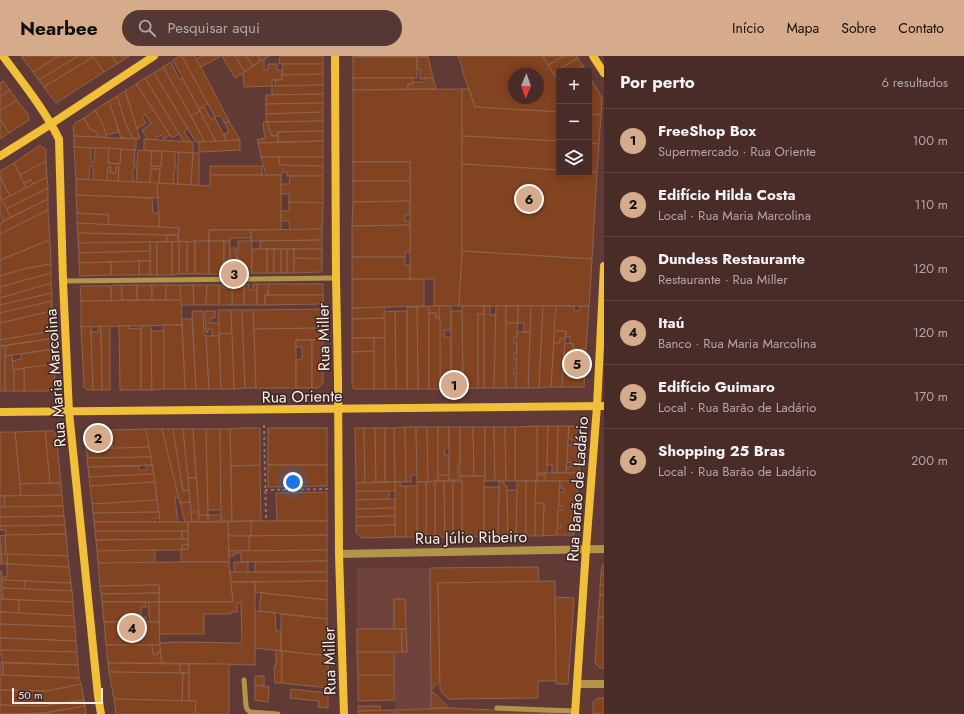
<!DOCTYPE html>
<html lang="pt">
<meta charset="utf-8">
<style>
body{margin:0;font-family:Jost,sans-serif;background:#533834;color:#f1f3f6}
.controls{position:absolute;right:12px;top:12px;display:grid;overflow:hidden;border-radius:4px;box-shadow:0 2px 10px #0003}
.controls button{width:36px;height:36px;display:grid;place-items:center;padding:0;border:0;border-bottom:1px solid #614845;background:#492c28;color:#f1f3f6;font:20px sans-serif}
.compass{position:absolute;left:508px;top:12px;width:36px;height:36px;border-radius:50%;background:#492c28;box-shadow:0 2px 10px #0003;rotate:182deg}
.scale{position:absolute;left:12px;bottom:10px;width:91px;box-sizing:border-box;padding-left:4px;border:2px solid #ffebe8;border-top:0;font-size:11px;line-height:14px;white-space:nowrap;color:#ffebe8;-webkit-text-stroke:3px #392724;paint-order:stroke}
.you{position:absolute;left:293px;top:426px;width:14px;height:14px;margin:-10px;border:3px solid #fff;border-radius:50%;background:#1a73e8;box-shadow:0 0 0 6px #1a73e833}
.badge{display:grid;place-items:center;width:26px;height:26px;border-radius:50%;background:#d6ab8b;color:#111;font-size:13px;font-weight:700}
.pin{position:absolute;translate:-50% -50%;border:2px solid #fff;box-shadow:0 1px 4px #0006}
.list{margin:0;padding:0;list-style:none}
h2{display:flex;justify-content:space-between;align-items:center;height:52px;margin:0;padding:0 16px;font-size:17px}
h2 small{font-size:13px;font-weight:400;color:#b1a7a8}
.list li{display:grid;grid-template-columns:26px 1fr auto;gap:12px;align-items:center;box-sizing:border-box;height:64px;padding:0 16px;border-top:1px solid #614845}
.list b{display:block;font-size:15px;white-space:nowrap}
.list p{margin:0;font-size:13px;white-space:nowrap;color:#b1a7a8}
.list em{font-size:13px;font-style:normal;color:#b1a7a8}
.icon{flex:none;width:22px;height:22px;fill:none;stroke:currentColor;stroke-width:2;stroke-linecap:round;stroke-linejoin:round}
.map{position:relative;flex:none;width:604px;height:658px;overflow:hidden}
header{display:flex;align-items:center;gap:24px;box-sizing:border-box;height:56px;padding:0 20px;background:#d6ab8b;color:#111}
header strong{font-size:19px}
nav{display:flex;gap:22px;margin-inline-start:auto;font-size:14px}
.search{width:280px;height:36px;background:#533834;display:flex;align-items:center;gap:10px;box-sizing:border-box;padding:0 14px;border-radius:22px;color:#b1a7a8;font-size:15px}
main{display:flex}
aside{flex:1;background:#492c28}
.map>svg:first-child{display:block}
.built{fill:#70423c}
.building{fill:#824320;stroke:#8b6552;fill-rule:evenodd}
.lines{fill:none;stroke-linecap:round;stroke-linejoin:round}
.path{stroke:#92716d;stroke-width:2;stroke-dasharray:3 3;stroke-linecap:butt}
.lane{stroke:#b39549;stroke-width:5}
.street{stroke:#b39549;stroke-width:8}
.secondary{stroke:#f1c038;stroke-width:8}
.labels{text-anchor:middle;stroke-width:3;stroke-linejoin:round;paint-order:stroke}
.street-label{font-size:16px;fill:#ffebe8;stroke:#392724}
</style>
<header>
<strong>Nearbee</strong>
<div class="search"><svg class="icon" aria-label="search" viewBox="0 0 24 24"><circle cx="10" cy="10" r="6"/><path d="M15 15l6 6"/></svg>Pesquisar aqui</div>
<nav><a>Início</a><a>Mapa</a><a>Sobre</a><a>Contato</a></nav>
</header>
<main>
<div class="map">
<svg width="604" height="658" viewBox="0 0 604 658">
<rect width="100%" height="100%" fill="#613a35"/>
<polygon class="built" points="357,512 430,512 431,652 395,654 394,596 407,595 405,543 394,543 394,573 357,573"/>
<g class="building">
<polygon points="21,0 59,0 33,16"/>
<polygon points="59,0 78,0 39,24 33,16"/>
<polygon points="78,0 92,0 93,1 44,31 39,24"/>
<polygon points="92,0 112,0 117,8 104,16"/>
<polygon points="112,0 129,0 117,8"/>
<polygon points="180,0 182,0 208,48 199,53 173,4"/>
<polygon points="182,0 195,0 229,65 225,67 220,59 215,61"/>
<polygon points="201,0 221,0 201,11 196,3"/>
<polygon points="222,0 235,0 245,16 235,22"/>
<polygon points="235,0 246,0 253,10 245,16"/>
<polygon points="246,0 258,0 261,5 253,10"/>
<polygon points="258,0 270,0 261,5"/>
<polygon points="280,0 323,0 323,8 279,8"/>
<rect x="353" y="0" width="75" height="1"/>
<path d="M458,0H543L559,26V56L475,51L462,14H463ZM514,18H538V42H514Z"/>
<polygon points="545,0 564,0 548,9 543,1"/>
<polygon points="564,0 577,0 578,2 553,17 548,9"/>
<polygon points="93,1 104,16 56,47 44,31"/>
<rect x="353" y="1" width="64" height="21"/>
<polygon points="417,1 428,1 433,22 420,23 420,13 417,13"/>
<polygon points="578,2 583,10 575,15 559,15 559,22 557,19 555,20 553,17"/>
<polygon points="264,3 264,14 268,14 268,8 277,8 277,14 282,14 282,24 272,24 272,30 244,31 243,17"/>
<polygon points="171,6 179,23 182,22 200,55 191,60 163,11"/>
<polygon points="283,8 323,8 323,18 282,19"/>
<polygon points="583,10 586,15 575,15"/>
<polygon points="163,11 191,60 205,86 196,86 154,17"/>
<polygon points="154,17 188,73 184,76 191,86 184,86 145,22"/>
<polygon points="323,18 323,29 275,30 275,24 282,24 282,19"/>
<polygon points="589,20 593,26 589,29"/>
<polygon points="145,22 179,78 172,82 136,28"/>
<polygon points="353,22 413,22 413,28 408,28 408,33 353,34"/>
<polygon points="424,22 433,22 436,33 408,33 408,28 413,28 413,26 424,26"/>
<polygon points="3,25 10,34 0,41 0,27"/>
<polygon points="593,26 602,42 601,59 589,58 589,29"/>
<polygon points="136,28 170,79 164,83 161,79 153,84 148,84 142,74 151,68 145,58 142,61 146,67 137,73 125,35"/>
<polygon points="323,29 323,38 272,39 272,30"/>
<polygon points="462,33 462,195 459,250 434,250 434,223 410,223 410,106 353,106 353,34"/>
<polygon points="462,33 469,33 475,51 559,56 559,85 462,80"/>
<polygon points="10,34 17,44 0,55 0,41"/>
<polygon points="125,35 137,73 140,83 133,83 126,69 117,40"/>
<polygon points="323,38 323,47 266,48 266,39"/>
<polygon points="117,40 126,69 133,83 121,82 109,45"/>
<polygon points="17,44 29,60 28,65 9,77 0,63 0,55"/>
<polygon points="109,45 119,76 106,79 104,71 95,54"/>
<polygon points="323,47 323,56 266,58 266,48"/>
<polygon points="203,51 204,52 205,52 211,63 215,62 227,85 216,86 199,53"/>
<polygon points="95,54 104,71 107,82 99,81 96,76 90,73 84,62"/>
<polygon points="200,55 216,86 205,86 191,60"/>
<polygon points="323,56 323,65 266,66 266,58"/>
<polygon points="589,58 601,59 599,88 589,87"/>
<polygon points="84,62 90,73 96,76 99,81 74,80 73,71 75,67"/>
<polygon points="0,63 9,77 0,83"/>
<polygon points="229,65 240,84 227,85 224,78 229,76 225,67"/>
<polygon points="323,65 323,75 278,76 278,80 272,80 267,66"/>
<polygon points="263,66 267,66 272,80 278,80 278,86 258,87 257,84 265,82 265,77 264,77"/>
<polygon points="323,75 323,85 278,86 278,76"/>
<polygon points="74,80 136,83 136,94 74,91"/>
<polygon points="462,80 559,85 559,114 462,108"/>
<polygon points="144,83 193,86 193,97 144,94"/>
<polygon points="240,84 240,94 199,96 199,86"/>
<polygon points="323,85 323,101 261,101 258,87"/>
<polygon points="589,87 599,88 597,116 589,116"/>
<polygon points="40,89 46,94 46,105 20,119 14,107"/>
<polygon points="74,91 91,92 91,106 94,106 95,92 109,92 108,107 120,108 121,93 135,94 134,109 137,109 138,94 152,95 151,110 161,110 162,95 175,96 175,111 178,111 178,96 193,97 191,129 177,128 178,114 174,114 174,128 159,128 160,113 151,113 150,127 136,126 137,112 133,112 133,126 118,125 119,111 116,111 116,117 110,117 111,111 108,111 107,125 93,124 93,110 90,109 89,124 76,123"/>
<polygon points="109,92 121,93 120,108 108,107"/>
<polygon points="152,95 162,95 161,110 151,110"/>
<polygon points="193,97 199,97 199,130 191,129"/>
<polygon points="261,101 279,101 280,109 323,110 323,120 287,120 287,116 282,116 282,119 266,119"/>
<polygon points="279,101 323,101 323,110 280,109"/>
<polygon points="46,105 47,121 33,128 31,124 24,127 20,119"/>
<rect x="353" y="106" width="57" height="19"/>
<polygon points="14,107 26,132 10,140 0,121 0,115"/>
<polygon points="462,108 559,114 559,117 597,116 592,203 462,195"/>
<rect x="210" y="110" width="52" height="9"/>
<polygon points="108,111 111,111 110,117 116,117 116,111 119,111 118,125 107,125"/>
<polygon points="151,113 160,113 159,128 150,127"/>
<polygon points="210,119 281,119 281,174 209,174 209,185 178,186 179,172 159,171 157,127 210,130"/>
<polygon points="290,120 323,120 323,147 289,146 289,138 281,138 281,128 289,128"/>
<polygon points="0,121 10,140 2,144 0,140"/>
<polygon points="47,121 48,132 6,153 2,144"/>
<polygon points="76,123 157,127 158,142 76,139"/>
<polygon points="31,124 33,128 26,132 24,127"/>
<polygon points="353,125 410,125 410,145 353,146"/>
<polygon points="48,132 48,143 11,161 6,153"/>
<polygon points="76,139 152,142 153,157 159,157 159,171 108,169 109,159 77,157"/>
<polygon points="0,140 11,161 3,165 0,158"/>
<polygon points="48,143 48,154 0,178 0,167"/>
<polygon points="410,145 410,159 405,159 405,165 410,165 410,169 352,170 353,146"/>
<polygon points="289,146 323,147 322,173 290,174 289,165 281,165 281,155 289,155"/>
<polygon points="48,154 50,184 0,204 0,178"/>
<polygon points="77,157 109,159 108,169 77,167"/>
<polygon points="77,167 179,172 178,179 78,177"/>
<polygon points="410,169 410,196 405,196 405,201 352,201 352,170"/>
<polygon points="322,173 322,184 251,185 251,174"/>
<polygon points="209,174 251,174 251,182 230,182 230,185 209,185"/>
<polygon points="78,177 167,179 167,186 78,187"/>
<rect x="167" y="179" width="11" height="7"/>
<polygon points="50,184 51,208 24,213 0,220 0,204"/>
<polygon points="322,184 322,193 260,193 260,185"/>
<polygon points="179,185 187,186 187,218 179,218"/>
<polygon points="179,185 179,218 172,219 172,186"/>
<polygon points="195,185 195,218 187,218 187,186"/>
<rect x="195" y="185" width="14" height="33"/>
<rect x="209" y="185" width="15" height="33"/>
<rect x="224" y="185" width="6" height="33"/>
<polygon points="238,185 252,185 252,217 238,218"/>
<polygon points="150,186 150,195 79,197 78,187"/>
<rect x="150" y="186" width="7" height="33"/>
<rect x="157" y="186" width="15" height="33"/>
<polygon points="230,192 236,192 236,202 238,201 238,218 230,218"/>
<rect x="252" y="193" width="15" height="24"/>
<rect x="267" y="193" width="7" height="24"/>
<rect x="274" y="193" width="7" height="24"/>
<rect x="281" y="193" width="6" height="24"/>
<rect x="287" y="193" width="7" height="24"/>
<polygon points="294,193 322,193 322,203 294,202"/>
<polygon points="150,195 150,205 79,207 79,197"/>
<polygon points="462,195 592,203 589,250 459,250"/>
<polygon points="352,201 405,201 405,209 410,209 410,223 352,223"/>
<polygon points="294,202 322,203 322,216 294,217"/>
<rect x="139" y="205" width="11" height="14"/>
<polygon points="139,205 139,219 111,219 111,206"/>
<polygon points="111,206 111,219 80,220 79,207"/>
<polygon points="51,208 51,217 0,231 0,220 24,213"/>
<polygon points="51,217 51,227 0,242 0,231"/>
<polygon points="352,223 424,223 424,250 352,252"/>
<polygon points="51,227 52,237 0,249 0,242"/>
<polygon points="232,228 244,229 244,249 232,249"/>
<polygon points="249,228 249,234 253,234 253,228 257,228 257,249 244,249 244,229"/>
<polygon points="257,228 269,228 268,239 265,239 265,249 257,249"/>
<polygon points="269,228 323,228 323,239 268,239"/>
<polygon points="115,229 122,229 122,244 111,245 111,230"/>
<rect x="122" y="229" width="15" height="15"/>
<rect x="137" y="229" width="15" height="15"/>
<rect x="152" y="229" width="14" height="15"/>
<polygon points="166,229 180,229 181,244 166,244"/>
<polygon points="180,229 193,229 194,249 181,249"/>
<polygon points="193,229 207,229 206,249 194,249"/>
<polygon points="207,229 219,229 219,249 206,249"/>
<polygon points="219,229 223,229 223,232 232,232 232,249 219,249"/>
<polygon points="80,230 111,230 111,245 81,245"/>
<polygon points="52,237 52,245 0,257 0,249"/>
<polygon points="265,239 323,239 323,248 265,249"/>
<polygon points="181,244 182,269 81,271 81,245"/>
<polygon points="52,245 52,255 0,267 0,257"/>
<polygon points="429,250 429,333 418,333 417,251"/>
<polygon points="429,250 439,250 440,262 436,262 436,257 429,257"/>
<polygon points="439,250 451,250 451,274 444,274 444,281 451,281 451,332 440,333"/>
<polygon points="462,250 484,250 484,258 478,258 478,332 463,333"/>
<polygon points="484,250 490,250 490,259 496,259 494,332 484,332"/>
<polygon points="496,250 506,250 506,332 494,332"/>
<rect x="506" y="250" width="12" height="17"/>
<polygon points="518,250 531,250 530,276 524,276 524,267 518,267"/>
<polygon points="531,250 543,250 539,332 528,332"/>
<polygon points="543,250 556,250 551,331 539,332"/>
<polygon points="556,250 574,250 574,255 579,255 580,250 589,250 586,293 573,293 573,288 570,288 570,281 566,281 566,275 554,275"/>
<polygon points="384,251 385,262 352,263 352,252"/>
<polygon points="407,251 417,251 418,333 407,333"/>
<polygon points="323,253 323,272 254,273 253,254"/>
<polygon points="218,254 231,254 232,277 219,278"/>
<polygon points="231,254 242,254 245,332 234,333"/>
<polygon points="242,254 253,254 256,332 245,332"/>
<polygon points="52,255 53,275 0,284 0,267"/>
<polygon points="192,255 203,255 204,279 206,279 209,333 196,333"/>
<polygon points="205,255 215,255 215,262 210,262 210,267 219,267 219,280 212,280 212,273 208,273 208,277 206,276"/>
<polygon points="395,255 407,255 407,333 396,333"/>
<polygon points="395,255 396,333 385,333 384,256"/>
<polygon points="451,255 462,255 463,333 451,332"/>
<polygon points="429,257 436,257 436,262 440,262 440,333 429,333"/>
<rect x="478" y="258" width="6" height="74"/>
<polygon points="385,262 385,282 352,282 352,263"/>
<polygon points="182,263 192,263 196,333 185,333"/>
<polygon points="506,267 518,267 517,281 514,281 514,287 517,287 517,297 514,297 514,303 517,302 517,312 514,312 514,318 517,318 516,332 506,332"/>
<polygon points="151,269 152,334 141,334 141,270"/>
<polygon points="163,269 182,269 185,333 164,333"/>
<polygon points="91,270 93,334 87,334 84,331 81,271"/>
<polygon points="98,270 101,270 102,334 93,334 91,276 98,276"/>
<polygon points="101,270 110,270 110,334 102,334"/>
<polygon points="119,270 129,270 129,273 141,272 141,334 120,334"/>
<polygon points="323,272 323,284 296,284 296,332 256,332 254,273"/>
<polygon points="53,275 54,282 0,290 0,284"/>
<polygon points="151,275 164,275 164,333 152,334"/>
<polygon points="554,275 566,275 565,283 560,282 560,287 554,287"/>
<polygon points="517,276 530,276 528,332 516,332"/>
<polygon points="232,277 234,333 221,333 219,278"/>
<polygon points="206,280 219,280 221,333 209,333"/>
<polygon points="54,282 54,293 5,300 5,290"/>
<polygon points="352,282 374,282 374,295 352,296"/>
<rect x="374" y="282" width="11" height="51"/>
<polygon points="560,282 565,283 562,331 551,331 554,287 560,287"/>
<polygon points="296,284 312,284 312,332 296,332 296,304 302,303 302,291 296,291"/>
<polygon points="312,284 323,284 323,327 318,332 312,332"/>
<polygon points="565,287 573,288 573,293 586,293 584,331 562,331 563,313 568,313 569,306 564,306"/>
<polygon points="1,290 5,290 5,335 0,335 0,299 1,299"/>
<polygon points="54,293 54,308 13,314 12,305 21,303 21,298"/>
<polygon points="374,295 374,333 354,333 352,329 352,296"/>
<polygon points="12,299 13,314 14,314 14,335 5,335 5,300"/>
<polygon points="54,308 55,328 54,334 48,335 24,335 24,312"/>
<polygon points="24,312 24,335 14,335 14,314"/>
<polygon points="537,370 548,370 547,417 537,417"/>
<polygon points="537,370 537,425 515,425 515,371"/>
<polygon points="548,370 558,370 557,417 552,417 552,409 547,409"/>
<polygon points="558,370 569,370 566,417 557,417"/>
<polygon points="569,370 578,370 581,372 581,373 579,417 566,417 567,411 571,411 571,406 567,406 568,389 572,389 572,383 568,383"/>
<polygon points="405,371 406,426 395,426 394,372"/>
<polygon points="405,371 416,371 417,419 411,419 411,426 406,426"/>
<polygon points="416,371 427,371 428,426 417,426"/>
<polygon points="427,371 438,371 438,425 428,426"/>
<polygon points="438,371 449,371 449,392 445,392 444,399 449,399 449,419 438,419"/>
<polygon points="449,371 460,371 460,408 458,408 458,424 449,424"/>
<polygon points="460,371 473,371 474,420 460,420"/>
<polygon points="473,371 485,371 485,420 474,420"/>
<polygon points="485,371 494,371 495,425 485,425"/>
<polygon points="494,371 505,371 506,425 495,425"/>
<polygon points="505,371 515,371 515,425 506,425"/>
<polygon points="240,372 260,372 260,409 231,410 230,373"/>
<rect x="268" y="372" width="59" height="37"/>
<polygon points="355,372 364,372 365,427 356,427"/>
<polygon points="364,372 375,372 376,426 365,427"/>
<polygon points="375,372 385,372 385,426 376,426"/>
<polygon points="385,372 394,372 395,426 385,426"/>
<polygon points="146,373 149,391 112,393 111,374"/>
<polygon points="146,373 162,373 179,442 175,442 178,466 160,466 155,426"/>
<polygon points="162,373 173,373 183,435 189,434 190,446 180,447"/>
<polygon points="173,373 183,373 189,434 183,435"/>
<polygon points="183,373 193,373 196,422 188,422"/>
<polygon points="193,373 206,373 208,459 199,459"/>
<polygon points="206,373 220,373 221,454 208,454"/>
<polygon points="220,373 230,373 232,465 221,465"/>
<polygon points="90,374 111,374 112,393 86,393 85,378 88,375"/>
<polygon points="45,375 53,375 56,378 61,427 50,427"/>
<polygon points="45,375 50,427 20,428 15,376"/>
<polygon points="0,376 15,376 21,440 0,440"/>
<polygon points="149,391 151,401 87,402 86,393"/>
<polygon points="151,401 152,409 88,411 87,402"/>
<polygon points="152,409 154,418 89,421 88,411 139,410 139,414 146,414 146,410"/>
<polygon points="260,409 261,465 232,465 231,410"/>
<polygon points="268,409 327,409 327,430 268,431"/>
<polygon points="537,417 579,417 578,425 545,425 545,419 537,419"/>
<polygon points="154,418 155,426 90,430 89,421"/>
<rect x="438" y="419" width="11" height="6"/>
<rect x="537" y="419" width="8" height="6"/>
<polygon points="460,420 485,420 485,425 484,425 484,480 462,481 462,425 460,425"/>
<polygon points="188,422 196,422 199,455 191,455"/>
<polygon points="435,425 444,425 445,481 435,481"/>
<polygon points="435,425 435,481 426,481 426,426"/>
<polygon points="444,425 453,425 453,481 445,481"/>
<rect x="453" y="425" width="9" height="56"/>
<polygon points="499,425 504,425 504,429 507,430 508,480 498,480"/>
<polygon points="517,425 526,425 526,480 516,480"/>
<polygon points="526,425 536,425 535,480 526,480"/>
<polygon points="536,425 560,425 557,479 543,480 544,447 535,447"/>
<polygon points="560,425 578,425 574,479 557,479 557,472 561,472 561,469 557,469 558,454 562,454 562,450 559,450 559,436 564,436 564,432 560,432"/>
<polygon points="155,426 157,444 92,448 90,430"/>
<polygon points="395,426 400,426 400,430 406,430 406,481 395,481"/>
<polygon points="395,426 395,435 356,435 356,427"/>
<rect x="417" y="426" width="9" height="55"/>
<polygon points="61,427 62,439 21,440 20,428"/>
<rect x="406" y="430" width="11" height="51"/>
<polygon points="484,431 499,431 498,480 484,480"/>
<polygon points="507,434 517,434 516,480 508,480"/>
<polygon points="356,435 389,435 389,443 356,444"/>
<polygon points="327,436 327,465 277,465 276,437"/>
<polygon points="62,439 63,450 5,451 4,440"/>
<polygon points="0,440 4,440 5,451 0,451"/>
<polygon points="389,443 395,443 395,452 356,453 356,444"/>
<polygon points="157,444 159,456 93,457 92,448"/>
<polygon points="190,446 192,466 185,466 180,447"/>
<polygon points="535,447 544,447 543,480 535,480"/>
<polygon points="63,450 64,460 0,461 0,451"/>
<polygon points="395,452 395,460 356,461 356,453"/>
<polygon points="159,456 160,462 155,462 155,466 94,466 93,457"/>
<polygon points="191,457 199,457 199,466 192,466"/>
<rect x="199" y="459" width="9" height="7"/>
<polygon points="208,459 221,459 221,465 208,466"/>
<polygon points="64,460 65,469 0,470 0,461"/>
<polygon points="395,460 395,469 356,470 356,461"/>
<polygon points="251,465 251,480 228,480 228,466"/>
<polygon points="251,465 327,465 327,479 251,480"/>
<polygon points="94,466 188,466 188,475 95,475"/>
<polygon points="188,466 228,466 229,506 181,506 181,494 188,493"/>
<polygon points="65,469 66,478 6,479 6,474 0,474 0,470"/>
<polygon points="395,469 395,481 362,482 356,477 356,470"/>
<polygon points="95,475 182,475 182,483 96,484"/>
<rect x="182" y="475" width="6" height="8"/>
<polygon points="66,478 68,500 6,499 5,479"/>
<polygon points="5,479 6,499 1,498 0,480"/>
<polygon points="327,479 327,494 249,495 249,480"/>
<polygon points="228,480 249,480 249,495 229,495"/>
<polygon points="188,483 188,489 182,489 182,493 181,494 97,495 96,484"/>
<rect x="182" y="489" width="6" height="4"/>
<polygon points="0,491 1,492 2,508 0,508"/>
<polygon points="155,494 155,507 98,507 97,495"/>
<polygon points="327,494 327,505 241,506 241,497 235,497 235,499 233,499 233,500 229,500 229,495"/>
<polygon points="1,498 8,498 7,508 2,508"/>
<polygon points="8,498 68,500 69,511 7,508"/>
<polygon points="327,505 327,516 255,516 255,506"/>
<polygon points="181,506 229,506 233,546 159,546 159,529 100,530 98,507"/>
<polygon points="234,506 248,506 248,517 234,516"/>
<polygon points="7,508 69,511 71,527 2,524 2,521 7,521"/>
<polygon points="604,508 604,518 601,518 602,510"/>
<polygon points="538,511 539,526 438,527 440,625 431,634 430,512"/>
<polygon points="0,515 2,515 2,530 0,529"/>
<polygon points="230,516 327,516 327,525 231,526"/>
<polygon points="601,518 604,518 604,529 600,529"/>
<polygon points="2,524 25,525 24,533 2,532"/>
<polygon points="25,525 71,527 72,535 24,533"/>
<polygon points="327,525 327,544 255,536 255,526"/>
<polygon points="555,525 556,625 538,625 538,642 448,643 440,634 438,527"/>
<polygon points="231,526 255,526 255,609 162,607 159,587 179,586 242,587 241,547 237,547 237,556 231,556 231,558 204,558 204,578 159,578 159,546 233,546"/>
<polygon points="0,529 2,530 3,543 0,543"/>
<polygon points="159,529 159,537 101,538 100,530"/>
<rect x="600" y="529" width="4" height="10"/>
<polygon points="2,532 72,535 73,546 3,543"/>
<polygon points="159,537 159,546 102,546 101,538"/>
<polygon points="261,537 327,544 327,563 259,555"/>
<polygon points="600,539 604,539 604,561 598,561"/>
<polygon points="555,541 574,542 568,628 556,628"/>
<polygon points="0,543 19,544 19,557 0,556"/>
<polygon points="394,543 405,543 406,573 394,573"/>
<polygon points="19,544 73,546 74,560 19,557"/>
<polygon points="102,546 146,546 146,551 141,551 141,561 146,561 146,566 104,566"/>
<polygon points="148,546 159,546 159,566 150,566"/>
<polygon points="255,555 275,557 276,575 281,575 281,595 255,592"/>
<polygon points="0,556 74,560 75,571 0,568"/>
<polygon points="281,558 327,563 328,600 281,595"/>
<polygon points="598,561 604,561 604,612 600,612 595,607"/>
<polygon points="104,566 159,566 160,589 106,589"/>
<polygon points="0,568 75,571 76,585 0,582"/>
<rect x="357" y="573" width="45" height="23"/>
<polygon points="402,573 406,573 407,596 402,596"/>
<polygon points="0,582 76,585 77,596 0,594"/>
<polygon points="106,589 152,589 153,599 158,598 157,596 160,596 162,607 108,607"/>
<polygon points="152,589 160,589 160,596 157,596 158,598 153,599"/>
<polygon points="0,594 77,596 78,609 2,606 2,599 0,599"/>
<polygon points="276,594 282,595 282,627 275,627 274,610 276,610"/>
<polygon points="282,595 328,600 328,632 282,627"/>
<polygon points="357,596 394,596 394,619 358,619"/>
<polygon points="0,606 3,607 3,619 0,619"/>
<polygon points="3,607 78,609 79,622 3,619"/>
<polygon points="108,607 180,608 180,617 109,616"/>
<rect x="180" y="608" width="9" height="9"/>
<polygon points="189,608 229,608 229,658 195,658 196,645 189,645"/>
<polygon points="109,616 183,617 182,645 114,643"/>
<polygon points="183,617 189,617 189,645 182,645"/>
<polygon points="0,619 79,622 81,628 48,635 0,634"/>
<polygon points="358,619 394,619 394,644 358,645"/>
<polygon points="255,620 264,620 264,630 255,629"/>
<polygon points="81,628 84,644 44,650 0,649 0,634 48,635"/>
<polygon points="255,629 269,631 268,646 255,644"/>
<polygon points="291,633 328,637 328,652 318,651 319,645 290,642"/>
<polygon points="431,634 449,652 431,652"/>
<polygon points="598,642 604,642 604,658 593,658 593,646"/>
<polygon points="114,643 196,645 195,658 116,658"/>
<polygon points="84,644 85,650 44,657 0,658 0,649 44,650"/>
<polygon points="85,650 86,658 27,658 44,657"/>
<rect x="358" y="650" width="22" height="5"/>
<polygon points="449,652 562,657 562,658 395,658 395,654"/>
<polygon points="395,654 395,658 358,658 358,655"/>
</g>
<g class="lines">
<g class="path">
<polyline points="264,369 266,462"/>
<polyline points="265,434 330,433"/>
</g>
<g class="lane">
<polyline points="63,225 336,222"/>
<polyline points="244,624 246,650 247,653 250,656 278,658"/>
<polyline points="497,652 575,655"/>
</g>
<g class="street">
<polyline points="339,498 604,493"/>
<polyline points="577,628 604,628"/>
</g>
<g class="secondary">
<path d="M3,0C23,27 44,53 59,83L63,225L69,356L98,640L101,658"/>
<polyline points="335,0 336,222 338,324 339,498 344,658"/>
<polyline points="593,0 604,17"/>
<polyline points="0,100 51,68 154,0"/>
<polyline points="0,356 604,350"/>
<polyline points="575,658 586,493 597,350 604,210"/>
</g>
</g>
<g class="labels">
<g class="street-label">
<text transform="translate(323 281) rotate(-91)" y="6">Rua Miller</text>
<text transform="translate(55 322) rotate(-94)" y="6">Rua Maria Marcolina</text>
<text transform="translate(302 340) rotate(-1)" y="6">Rua Oriente</text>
<text transform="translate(577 433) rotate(-86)" y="6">Rua Barão de Ladário</text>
<text transform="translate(471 481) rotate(-1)" y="6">Rua Júlio Ribeiro</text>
<text transform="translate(329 605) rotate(-91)" y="6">Rua Miller</text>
</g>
</g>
</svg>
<div class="controls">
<button>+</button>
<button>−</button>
<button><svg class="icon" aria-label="layers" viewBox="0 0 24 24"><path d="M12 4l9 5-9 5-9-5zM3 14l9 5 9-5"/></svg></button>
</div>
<svg class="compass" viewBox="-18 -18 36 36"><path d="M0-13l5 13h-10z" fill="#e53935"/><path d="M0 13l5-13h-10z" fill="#b1a7a8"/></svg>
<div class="scale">50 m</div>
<div class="you"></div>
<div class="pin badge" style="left:454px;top:329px">1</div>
<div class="pin badge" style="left:98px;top:382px">2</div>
<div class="pin badge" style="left:234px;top:218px">3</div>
<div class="pin badge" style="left:132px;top:572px">4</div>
<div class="pin badge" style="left:577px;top:308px">5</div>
<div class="pin badge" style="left:529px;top:143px">6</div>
</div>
<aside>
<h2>Por perto<small>6 resultados</small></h2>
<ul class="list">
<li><span class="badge">1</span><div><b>FreeShop Box</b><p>Supermercado · Rua Oriente</p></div><em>100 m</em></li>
<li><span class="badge">2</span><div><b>Edifício Hilda Costa</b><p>Local · Rua Maria Marcolina</p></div><em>110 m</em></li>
<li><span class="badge">3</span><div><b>Dundess Restaurante</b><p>Restaurante · Rua Miller</p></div><em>120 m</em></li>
<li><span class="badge">4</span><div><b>Itaú</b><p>Banco · Rua Maria Marcolina</p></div><em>120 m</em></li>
<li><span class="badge">5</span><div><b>Edifício Guimaro</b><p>Local · Rua Barão de Ladário</p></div><em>170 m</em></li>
<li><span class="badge">6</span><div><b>Shopping 25 Bras</b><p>Local · Rua Barão de Ladário</p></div><em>200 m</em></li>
</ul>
</aside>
</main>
